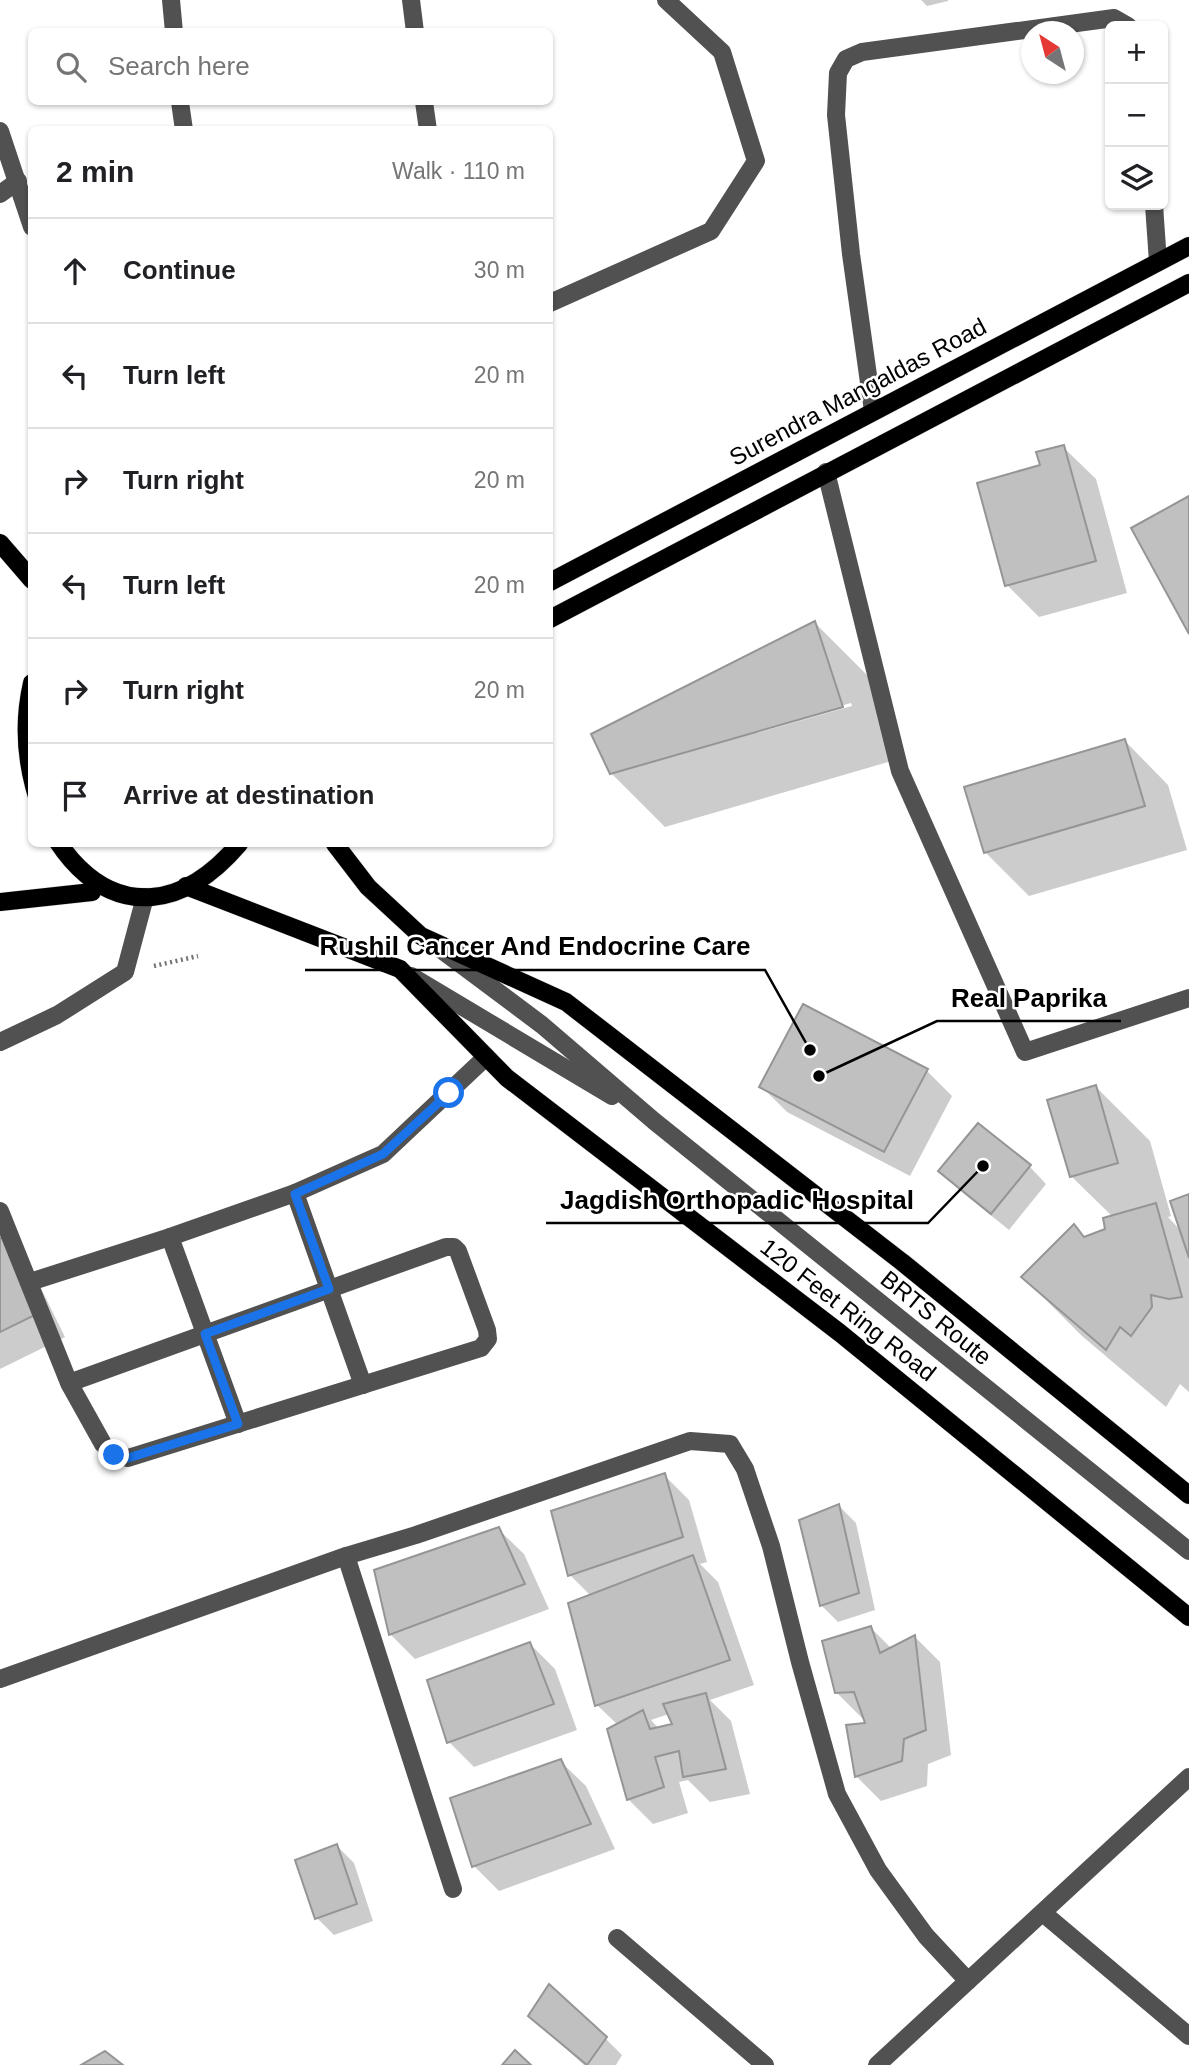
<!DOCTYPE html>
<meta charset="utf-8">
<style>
body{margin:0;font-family:Helvetica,sans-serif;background:#f2f2f2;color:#202124}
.controls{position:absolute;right:21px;top:21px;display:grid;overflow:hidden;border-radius:10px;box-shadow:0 2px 5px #0004}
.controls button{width:63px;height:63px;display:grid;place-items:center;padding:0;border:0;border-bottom:2px solid #e0e0e0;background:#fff;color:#202124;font:35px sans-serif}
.compass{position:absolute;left:1021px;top:21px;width:63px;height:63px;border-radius:50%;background:#fff;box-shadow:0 2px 5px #0004;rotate:324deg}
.stop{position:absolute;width:21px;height:21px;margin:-16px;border:5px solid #1a73e8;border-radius:50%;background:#fff}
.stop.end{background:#1a73e8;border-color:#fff;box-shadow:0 2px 7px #0008}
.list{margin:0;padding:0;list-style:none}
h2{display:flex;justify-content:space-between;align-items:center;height:91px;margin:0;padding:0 28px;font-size:30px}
h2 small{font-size:23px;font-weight:400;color:#757577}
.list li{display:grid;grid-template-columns:46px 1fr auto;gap:21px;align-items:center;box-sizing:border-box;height:105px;padding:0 28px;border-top:2px solid #e0e0e0}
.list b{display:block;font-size:26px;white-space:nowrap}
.list em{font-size:23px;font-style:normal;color:#757577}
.icon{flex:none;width:38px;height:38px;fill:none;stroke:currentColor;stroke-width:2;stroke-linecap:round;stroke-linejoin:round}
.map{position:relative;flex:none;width:1189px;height:2065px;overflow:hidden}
.search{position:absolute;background:#fff;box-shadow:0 2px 5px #0004;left:28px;top:28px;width:525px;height:77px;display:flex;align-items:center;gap:18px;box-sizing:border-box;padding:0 24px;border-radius:10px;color:#757577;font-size:26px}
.panel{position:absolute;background:#fff;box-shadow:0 2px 5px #0004;left:28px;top:126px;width:525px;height:721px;border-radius:10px}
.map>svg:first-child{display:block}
.shadow{fill:#0003;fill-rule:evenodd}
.building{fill:#c0c0c0;stroke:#959595;stroke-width:2}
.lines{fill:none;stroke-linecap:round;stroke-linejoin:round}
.major-casing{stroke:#dbdbdb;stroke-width:19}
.path{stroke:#737373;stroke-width:4.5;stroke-dasharray:2 3.5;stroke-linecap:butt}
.minor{stroke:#515151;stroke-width:18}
.major{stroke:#000;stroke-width:18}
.route{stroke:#1a73e8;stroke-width:9}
.labels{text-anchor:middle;stroke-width:5;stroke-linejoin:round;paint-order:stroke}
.street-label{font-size:24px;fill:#000;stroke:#fff}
.leader{fill:none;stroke:#000;stroke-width:2.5}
.callout-dot{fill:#000;stroke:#fff;stroke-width:2.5}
.callout-label{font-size:26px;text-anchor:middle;font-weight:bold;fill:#000;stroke:#fff;stroke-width:5;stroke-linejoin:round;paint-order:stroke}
</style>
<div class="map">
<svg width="1189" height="2065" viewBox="0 0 1189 2065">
<rect width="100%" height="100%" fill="#fff"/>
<g class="shadow">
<polygon points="921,0 948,0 948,1 927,6"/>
<polygon points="1063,447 1096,479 1127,593 1039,617 1007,585 1042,466"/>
<path d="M815,623L868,676L895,760L665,827L611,773ZM851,703L852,706L757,733L762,728Z"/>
<polygon points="1125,741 1168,785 1187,850 1029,896 986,853 966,788"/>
<polygon points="804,1006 927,1071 952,1096 910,1176 787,1112 761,1086"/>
<polygon points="1096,1087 1150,1141 1171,1216 1168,1217 1182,1232 1189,1196 1189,1392 1180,1384 1166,1407 1082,1336 1023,1277 1085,1238 1107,1230 1113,1217 1071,1176"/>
<polygon points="1030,1167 1046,1184 1009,1230 957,1188 940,1171"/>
<polygon points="0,1240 29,1264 65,1337 0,1369"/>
<path d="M664,1475L689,1500L707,1562L700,1564L718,1582L754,1685L710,1700L731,1721L750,1794L710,1802L688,1780L679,1782L688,1813L653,1824L628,1799L618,1725L597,1705L591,1596L570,1575ZM669,1714L675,1725L659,1729L651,1720Z"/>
<polygon points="839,1506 856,1523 875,1610 838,1622 821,1605"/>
<polygon points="498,1529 524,1554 549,1609 415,1659 390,1634"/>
<polygon points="871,1628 892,1649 915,1637 940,1662 951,1755 928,1764 927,1786 881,1801 856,1776 868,1724 865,1717 862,1718 836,1692"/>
<polygon points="530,1644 555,1669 577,1730 474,1767 449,1742"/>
<polygon points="560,1761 586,1786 615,1849 499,1891 474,1866"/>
<polygon points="337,1846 354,1863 373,1921 334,1935 317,1918"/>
<polygon points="530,2016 605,2038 622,2055 616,2065 584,2065"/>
</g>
<g class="building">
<polygon points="1064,445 1096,561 1005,586 977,483 1040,465 1036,452"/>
<polygon points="1189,496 1189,634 1131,528"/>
<polygon points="815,621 843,707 610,774 591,734"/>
<polygon points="1125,739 1145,806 984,853 964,787"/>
<polygon points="803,1004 928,1069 884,1152 759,1087"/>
<polygon points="1096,1085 1118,1163 1070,1177 1047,1100"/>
<polygon points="978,1123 1031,1165 991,1214 938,1171"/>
<polygon points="1189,1194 1189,1258 1170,1201"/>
<polygon points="1156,1203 1182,1297 1169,1299 1151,1295 1152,1307 1131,1336 1120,1327 1106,1350 1021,1277 1074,1224 1084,1237 1105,1229 1103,1218"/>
<polygon points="4,1236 41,1312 0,1332 0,1238"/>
<polygon points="665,1473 683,1537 568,1576 551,1511"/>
<polygon points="839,1504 859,1593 820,1606 799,1520"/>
<polygon points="499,1527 525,1584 389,1635 374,1570"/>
<polygon points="693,1555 730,1660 595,1706 568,1603"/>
<polygon points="871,1626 880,1653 915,1635 926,1730 904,1739 902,1761 855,1777 846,1725 865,1723 854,1692 835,1693 822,1641"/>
<polygon points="530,1642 554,1704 447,1743 427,1680"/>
<polygon points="706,1693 726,1769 683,1777 679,1751 655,1757 664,1787 627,1800 607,1729 643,1710 650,1729 672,1724 663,1704"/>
<polygon points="561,1759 591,1824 472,1867 450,1798"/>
<polygon points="337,1844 357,1904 315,1919 295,1860"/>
<polygon points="549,1984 607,2037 587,2065 528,2016"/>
<polygon points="515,2050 531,2065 502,2065"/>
<polygon points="105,2051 123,2065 81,2065"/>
</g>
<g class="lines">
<defs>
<g id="major">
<polyline points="0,543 32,580"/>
<polyline points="550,582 1189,246"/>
<polyline points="550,619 1189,283"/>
<path d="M32,683C0,822 120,983 239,844"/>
<polyline points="335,844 368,887 421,936 566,1002 902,1262 1189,1495"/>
<polyline points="186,886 400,969 507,1078 840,1333 1189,1617"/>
<polyline points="0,902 92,892"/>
</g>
</defs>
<use href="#major" class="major-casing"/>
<polyline class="path" points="154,966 198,956"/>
<g class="minor">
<polyline points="171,0 174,32"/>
<polyline points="411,0 415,32"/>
<polyline points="180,102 184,130"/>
<polyline points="424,102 428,130"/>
<polyline points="0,131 32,227"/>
<polyline points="0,194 18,181"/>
<polyline points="1154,205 1158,262"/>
<polyline points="550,303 711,231 756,161 722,52 666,0"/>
<polyline points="873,411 851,254 836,115 838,73 846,59 862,52 1114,18 1128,26"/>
<polyline points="826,472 900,771 1025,1052 1189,998"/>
<polyline points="439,948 542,1025 654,1121 1189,1551"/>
<polyline points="411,976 612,1096"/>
<polyline points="0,1042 57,1015 125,972 145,897"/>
<polyline points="295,1193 363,1385"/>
<polyline points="0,1211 69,1383 103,1444 114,1455 128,1458 481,1348 488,1339 487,1330 458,1251 454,1247 446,1247 69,1383"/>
<polyline points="170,1237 238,1424"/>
<polyline points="30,1282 170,1237 295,1193 383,1154 486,1057"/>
<polyline points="346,1556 453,1889"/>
<polyline points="0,1679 346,1556 416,1535 690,1441 730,1444 745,1469 771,1546 800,1662 837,1794 878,1870 926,1936 968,1981"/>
<polyline points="1043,1913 1189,2036"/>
<polyline points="617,1938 765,2065"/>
<polyline points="877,2065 1189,1777"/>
</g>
<use href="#major" class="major"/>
</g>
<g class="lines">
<polyline class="route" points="114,1455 128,1458 238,1424 205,1334 329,1289 295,1194 383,1154 449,1093"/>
</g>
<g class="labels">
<g class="street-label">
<text transform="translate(858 392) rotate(-28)" y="8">Surendra Mangaldas Road</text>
<text transform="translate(848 1310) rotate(38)" y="8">120 Feet Ring Road</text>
<text transform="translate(936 1318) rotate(39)" y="8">BRTS Route</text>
</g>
</g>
<path class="leader" d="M810 1050L765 970H305M819 1076L937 1021H1121M983 1166L928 1223H546"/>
<g class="callout-dot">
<circle cx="810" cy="1050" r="7"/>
<circle cx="819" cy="1076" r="7"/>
<circle cx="983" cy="1166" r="7"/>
</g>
<g class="callout-label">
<text x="535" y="955">Rushil Cancer And Endocrine Care</text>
<text x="1029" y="1007">Real Paprika</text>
<text x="737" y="1209">Jagdish Orthopadic Hospital</text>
</g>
</svg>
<div class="controls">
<button>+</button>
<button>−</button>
<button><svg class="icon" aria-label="layers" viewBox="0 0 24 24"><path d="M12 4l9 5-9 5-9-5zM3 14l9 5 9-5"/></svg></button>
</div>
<svg class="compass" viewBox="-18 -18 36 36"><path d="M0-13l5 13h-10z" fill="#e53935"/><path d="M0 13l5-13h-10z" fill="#757577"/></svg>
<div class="stop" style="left:449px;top:1093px"></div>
<div class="stop end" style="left:114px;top:1455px"></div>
<div class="search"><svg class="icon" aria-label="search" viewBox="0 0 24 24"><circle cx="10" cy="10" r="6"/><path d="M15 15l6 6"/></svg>Search here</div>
<section class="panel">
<h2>2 min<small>Walk · 110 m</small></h2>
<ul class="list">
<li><svg class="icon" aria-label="ahead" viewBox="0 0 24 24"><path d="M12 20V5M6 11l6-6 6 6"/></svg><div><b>Continue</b></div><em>30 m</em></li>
<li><svg class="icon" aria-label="left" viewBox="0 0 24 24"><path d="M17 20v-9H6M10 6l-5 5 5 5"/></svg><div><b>Turn left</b></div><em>20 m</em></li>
<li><svg class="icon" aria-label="right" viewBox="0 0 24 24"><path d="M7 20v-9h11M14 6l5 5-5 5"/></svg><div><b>Turn right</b></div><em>20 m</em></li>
<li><svg class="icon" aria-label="left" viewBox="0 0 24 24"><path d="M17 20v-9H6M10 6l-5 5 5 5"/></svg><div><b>Turn left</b></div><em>20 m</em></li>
<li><svg class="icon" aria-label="right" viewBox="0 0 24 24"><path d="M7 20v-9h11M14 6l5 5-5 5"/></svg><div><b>Turn right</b></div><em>20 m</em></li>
<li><svg class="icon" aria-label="arrive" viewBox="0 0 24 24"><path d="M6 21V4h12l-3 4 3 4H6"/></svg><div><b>Arrive at destination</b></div></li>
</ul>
</section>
</div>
